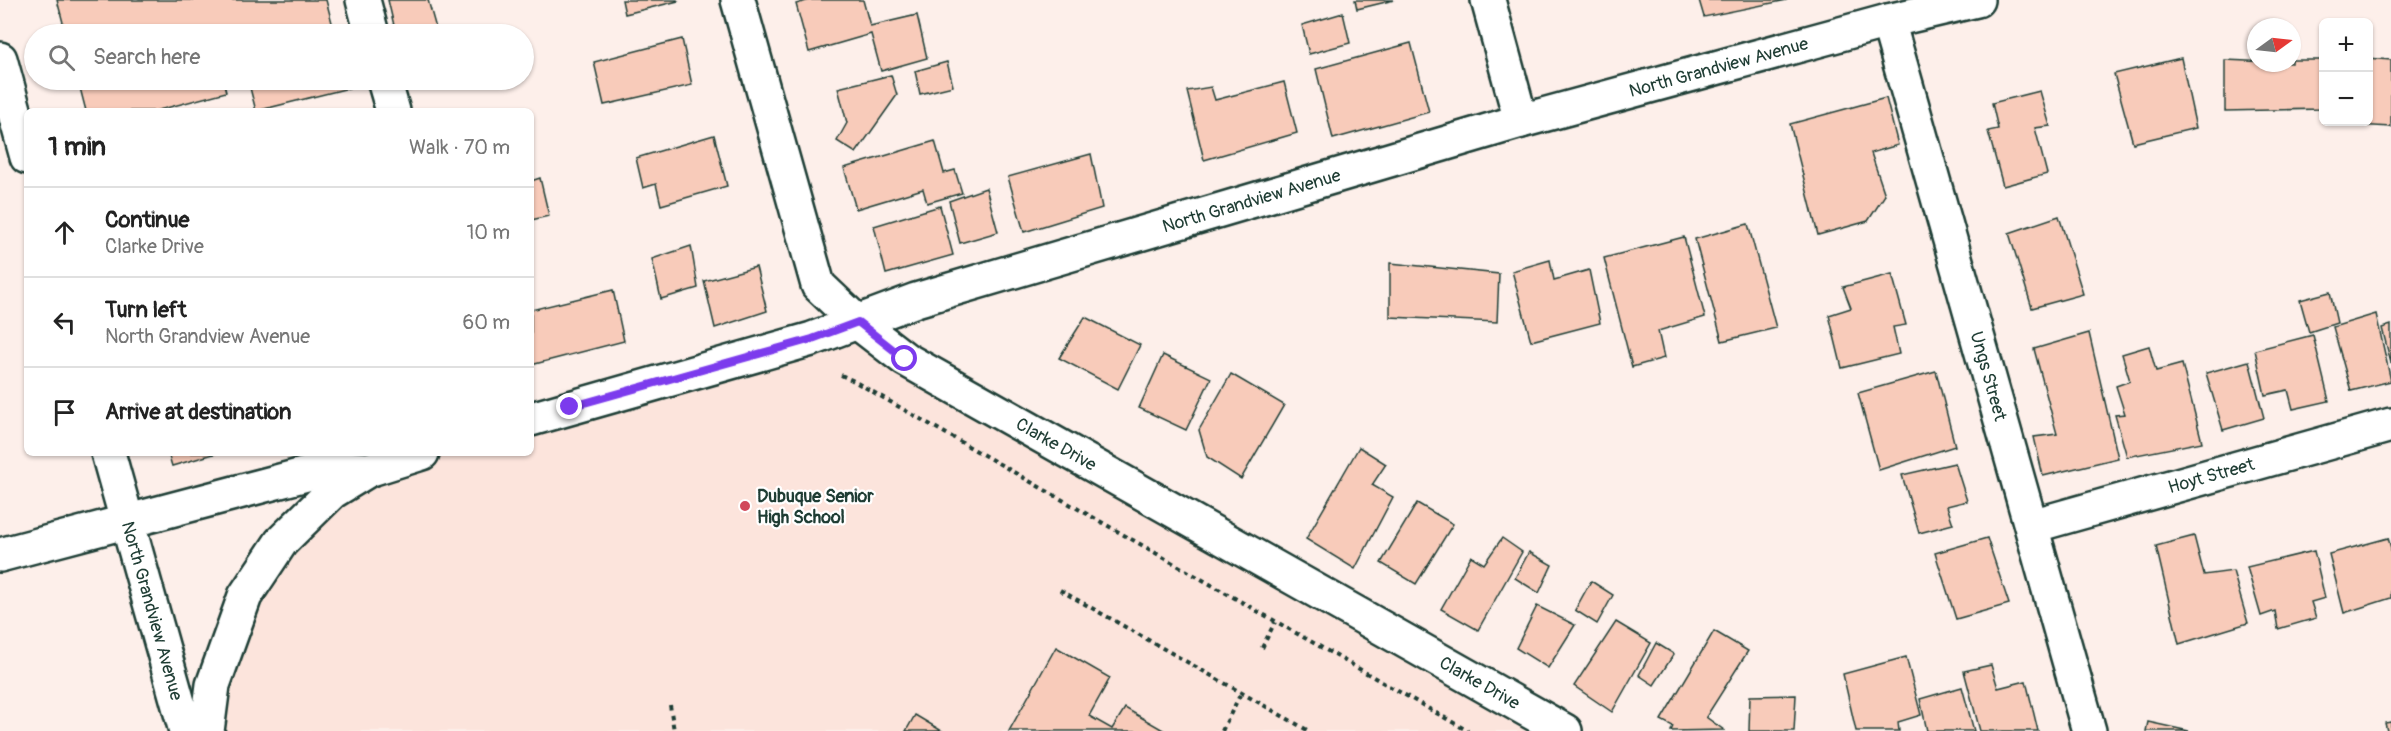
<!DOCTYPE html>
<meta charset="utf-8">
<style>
body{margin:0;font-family:Pangolin,sans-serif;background:#f6f6f6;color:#222}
.controls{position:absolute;right:18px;top:18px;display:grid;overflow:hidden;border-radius:9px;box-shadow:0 2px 4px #0004}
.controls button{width:54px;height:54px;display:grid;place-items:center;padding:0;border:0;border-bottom:2px solid #e0e0e0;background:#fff;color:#222;font:30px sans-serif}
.compass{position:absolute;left:2247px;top:18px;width:54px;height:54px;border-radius:50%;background:#fff;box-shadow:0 2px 4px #0004;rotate:75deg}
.stop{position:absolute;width:18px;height:18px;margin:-14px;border:4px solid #7c3aed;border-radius:50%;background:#fff}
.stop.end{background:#7c3aed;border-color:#fff;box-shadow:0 2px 6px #0008}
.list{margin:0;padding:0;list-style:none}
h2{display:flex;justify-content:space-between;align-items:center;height:78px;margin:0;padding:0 24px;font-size:26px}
h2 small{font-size:20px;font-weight:400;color:#767676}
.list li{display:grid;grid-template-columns:39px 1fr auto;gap:18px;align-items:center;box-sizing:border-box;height:90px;padding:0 24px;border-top:2px solid #e0e0e0}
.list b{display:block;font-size:22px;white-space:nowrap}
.list p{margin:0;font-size:20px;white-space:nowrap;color:#767676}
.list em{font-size:20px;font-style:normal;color:#767676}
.icon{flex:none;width:33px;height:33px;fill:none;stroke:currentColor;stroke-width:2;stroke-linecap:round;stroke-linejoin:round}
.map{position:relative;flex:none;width:2391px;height:731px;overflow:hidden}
.search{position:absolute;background:#fff;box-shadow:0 2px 4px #0004;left:24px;top:24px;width:510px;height:66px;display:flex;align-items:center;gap:15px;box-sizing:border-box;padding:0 21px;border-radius:33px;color:#767676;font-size:22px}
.panel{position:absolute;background:#fff;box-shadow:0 2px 4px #0004;left:24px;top:108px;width:510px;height:348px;border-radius:9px}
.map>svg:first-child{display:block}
.built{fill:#fce4dc}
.building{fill:#f8cbba;stroke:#1f3d34;stroke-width:1.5}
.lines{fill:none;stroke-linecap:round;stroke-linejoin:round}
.minor-casing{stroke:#1f3d34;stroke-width:38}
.path{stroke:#1f3d34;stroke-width:4;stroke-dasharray:4.5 4.5;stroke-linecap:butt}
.minor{stroke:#fff;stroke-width:33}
.route{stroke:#7c3aed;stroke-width:8}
.poi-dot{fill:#d1495b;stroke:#fff;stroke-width:2}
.labels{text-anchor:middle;stroke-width:4.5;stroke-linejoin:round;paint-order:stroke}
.street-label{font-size:18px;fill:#1f3d34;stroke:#fff}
.poi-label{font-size:18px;font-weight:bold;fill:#1f3d34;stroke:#fff;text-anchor:start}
</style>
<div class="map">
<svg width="2391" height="731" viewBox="0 0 2391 731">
<rect width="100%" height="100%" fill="#fdefea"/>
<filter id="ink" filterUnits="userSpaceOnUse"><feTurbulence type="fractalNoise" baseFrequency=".0167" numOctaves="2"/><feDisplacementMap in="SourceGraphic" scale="12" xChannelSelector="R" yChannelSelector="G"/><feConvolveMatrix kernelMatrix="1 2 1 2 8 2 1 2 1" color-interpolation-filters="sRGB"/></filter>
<g filter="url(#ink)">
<polygon class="built" points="841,323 1565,731 207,731 281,542 422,453 531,453 531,419"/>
<g class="building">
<polygon points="57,0 326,0 335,34 66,34"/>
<polygon points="388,0 428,0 437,32 430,34 396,34"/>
<polygon points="622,0 677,0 678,1 625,14"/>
<polygon points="810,0 863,0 870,26 917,15 927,58 881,71 871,34 809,52 796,4"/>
<polygon points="1355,0 1394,0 1357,9"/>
<polygon points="1699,0 1787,0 1704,17"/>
<polygon points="1343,13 1350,43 1309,54 1302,25"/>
<polygon points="682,39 692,85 604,105 594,62"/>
<polygon points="1411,43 1429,112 1333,139 1316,69"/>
<polygon points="2181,58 2196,128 2133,143 2114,74"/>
<polygon points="2368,58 2391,60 2391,127 2357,125 2357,122 2368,122"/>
<polygon points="2225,60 2292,63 2292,60 2321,60 2321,109 2225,111"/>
<polygon points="947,62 953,86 920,94 915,71"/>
<polygon points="891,75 897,95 856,153 837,141 847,123 838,88"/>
<polygon points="78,80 223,80 226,92 155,111 86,111"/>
<polygon points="248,80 347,80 349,88 256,111"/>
<polygon points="1284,82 1297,133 1204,160 1187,91 1211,87 1215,100"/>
<polygon points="2040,91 2050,126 2035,128 2047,174 2003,186 1988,131 1998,129 1992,103"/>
<polygon points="1886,98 1898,145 1871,153 1885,195 1868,221 1818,235 1790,124"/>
<polygon points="714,135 727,186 661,205 656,184 643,188 636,158"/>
<polygon points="935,141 944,173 955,170 962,193 927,203 923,189 856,209 844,168"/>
<polygon points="1091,154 1102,208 1024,232 1008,177"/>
<polygon points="540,178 549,216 531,220 531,181"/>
<polygon points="986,188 998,232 960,243 949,201"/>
<polygon points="940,206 953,255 886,274 874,226"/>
<polygon points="2059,216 2083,294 2032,308 2009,233"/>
<polygon points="1748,224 1776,328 1722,341 1695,239"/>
<polygon points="1684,237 1705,317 1658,331 1664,358 1632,367 1604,258"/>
<polygon points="691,246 698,288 661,299 652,259"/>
<polygon points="1550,260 1554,280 1589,270 1600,323 1531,341 1512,271"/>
<polygon points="1390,263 1499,274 1497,322 1390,317"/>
<polygon points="756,267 767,311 715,328 704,281"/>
<polygon points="1892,274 1906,325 1893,327 1899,354 1842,368 1829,315 1851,308 1843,287"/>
<polygon points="613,290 624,341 531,365 531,310"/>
<polygon points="2330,292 2337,323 2309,332 2300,300"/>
<polygon points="2376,314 2391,381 2351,391 2333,327"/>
<polygon points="1085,317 1140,345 1118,389 1059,358"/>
<polygon points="2391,325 2391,363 2382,328"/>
<polygon points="2089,333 2118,458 2043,476 2034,437 2057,434 2034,349"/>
<polygon points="2313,335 2329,401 2293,409 2288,390 2265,395 2255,350"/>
<polygon points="2149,346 2156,371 2182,364 2202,442 2127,457 2115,415 2125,414 2116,386 2130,381 2122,354"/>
<polygon points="1163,355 1211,378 1186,430 1139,408"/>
<polygon points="2249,361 2264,418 2223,430 2206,373"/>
<polygon points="1936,371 1955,446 1879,470 1858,393"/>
<polygon points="1231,374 1284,405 1241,479 1207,457 1199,430"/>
<polygon points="1359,447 1386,464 1372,485 1393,497 1355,569 1306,539"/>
<polygon points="168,453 217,453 172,466"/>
<polygon points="1955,463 1967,501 1947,506 1953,524 1919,533 1902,475"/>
<polygon points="1417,503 1453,524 1416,584 1381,563"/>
<polygon points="2194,536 2204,575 2233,571 2248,623 2179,644 2156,546"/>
<polygon points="1502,538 1522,552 1478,630 1441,609 1471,556 1484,564"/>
<polygon points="1987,538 2009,604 1956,619 1935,553"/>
<polygon points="2388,538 2391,548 2391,598 2344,613 2329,554"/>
<polygon points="2314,551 2325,598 2311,602 2316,618 2278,629 2275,611 2261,616 2247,567"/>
<polygon points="1529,552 1552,565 1539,593 1515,578"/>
<polygon points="1591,581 1613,595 1597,624 1575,610"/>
<polygon points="1537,606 1575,625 1548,668 1516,648"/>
<polygon points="1616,622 1651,643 1612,712 1574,686"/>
<polygon points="1714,631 1748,651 1706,717 1724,730 1671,731 1673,726 1661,720"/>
<polygon points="1656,643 1674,654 1654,685 1639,675"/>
<polygon points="1056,647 1110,678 1089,716 1112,729 1125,708 1165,731 1009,731"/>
<polygon points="1906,657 1921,715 1898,722 1899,731 1856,731 1843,674"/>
<polygon points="1991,665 1998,688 2026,681 2038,731 1980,731 1964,671"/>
<polygon points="1962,687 1974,731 1927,731 1920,699"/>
<polygon points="1796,695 1794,731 1749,731 1750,696"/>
<polygon points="915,715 942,731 906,731"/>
<polygon points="2148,722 2189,731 2146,731"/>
<polygon points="2391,722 2391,731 2387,731 2385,723"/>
</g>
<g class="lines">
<defs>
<g id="minor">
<polyline points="363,0 372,34"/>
<path id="s1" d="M738,0L818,285L857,322L905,359L1565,731"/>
<polyline points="1488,0 1521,121"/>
<path id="s2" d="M1888,21L2089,731"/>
<polyline points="0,59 27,157"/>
<polyline points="384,80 393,111"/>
<path id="s3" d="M531,419L812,339L916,300L1521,121L1888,21L1977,0"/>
<path id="s4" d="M108,453L186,731"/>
<path id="s5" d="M2032,526L2391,425"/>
<polyline points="0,555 333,467 368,470"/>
<polyline points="207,731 213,685 245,596 281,542 332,492 368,470 422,453"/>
</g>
</defs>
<use href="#minor" class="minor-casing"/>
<g class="path">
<polyline points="841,375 852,380 1468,731"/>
<polyline points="1060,590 1309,731"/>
<polyline points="1262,648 1275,622"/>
<polyline points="670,705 674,731"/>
<polyline points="1222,731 1241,693"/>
</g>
<use href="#minor" class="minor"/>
</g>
</g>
<g class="lines" filter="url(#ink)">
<polyline class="route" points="570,407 812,339 858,322 905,359"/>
</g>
<circle class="poi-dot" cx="745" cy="506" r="6"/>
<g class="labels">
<g class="street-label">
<text dy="6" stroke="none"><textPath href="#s3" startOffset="1239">North Grandview Avenue</textPath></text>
<text dy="6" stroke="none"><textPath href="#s3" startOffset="753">North Grandview Avenue</textPath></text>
<text dy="6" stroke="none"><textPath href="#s2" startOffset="369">Ungs Street</textPath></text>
<text dy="6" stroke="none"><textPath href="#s1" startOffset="584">Clarke Drive</textPath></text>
<text dy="6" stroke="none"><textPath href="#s5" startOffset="186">Hoyt Street</textPath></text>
<text dy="6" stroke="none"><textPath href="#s4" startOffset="164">North Grandview Avenue</textPath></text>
<text dy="6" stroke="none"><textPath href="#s1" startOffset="1070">Clarke Drive</textPath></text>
</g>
<g class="poi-label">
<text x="757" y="502">Dubuque Senior<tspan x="757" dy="21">High School</tspan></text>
</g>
</g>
</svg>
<div class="controls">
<button>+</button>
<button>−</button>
</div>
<svg class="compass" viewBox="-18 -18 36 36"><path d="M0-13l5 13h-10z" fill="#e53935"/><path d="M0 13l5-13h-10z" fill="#767676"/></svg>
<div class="stop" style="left:905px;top:359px"></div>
<div class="stop end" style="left:570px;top:407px"></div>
<div class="search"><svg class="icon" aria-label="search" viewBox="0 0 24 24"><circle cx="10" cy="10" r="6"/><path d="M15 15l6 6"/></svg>Search here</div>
<section class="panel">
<h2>1 min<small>Walk · 70 m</small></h2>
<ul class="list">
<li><svg class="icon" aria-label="ahead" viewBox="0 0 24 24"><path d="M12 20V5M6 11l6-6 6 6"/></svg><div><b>Continue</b><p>Clarke Drive</p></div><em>10 m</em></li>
<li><svg class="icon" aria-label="left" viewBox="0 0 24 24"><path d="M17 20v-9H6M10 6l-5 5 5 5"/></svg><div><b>Turn left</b><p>North Grandview Avenue</p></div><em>60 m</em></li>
<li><svg class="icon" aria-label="arrive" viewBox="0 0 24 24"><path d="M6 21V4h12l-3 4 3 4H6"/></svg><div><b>Arrive at destination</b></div></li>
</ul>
</section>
</div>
